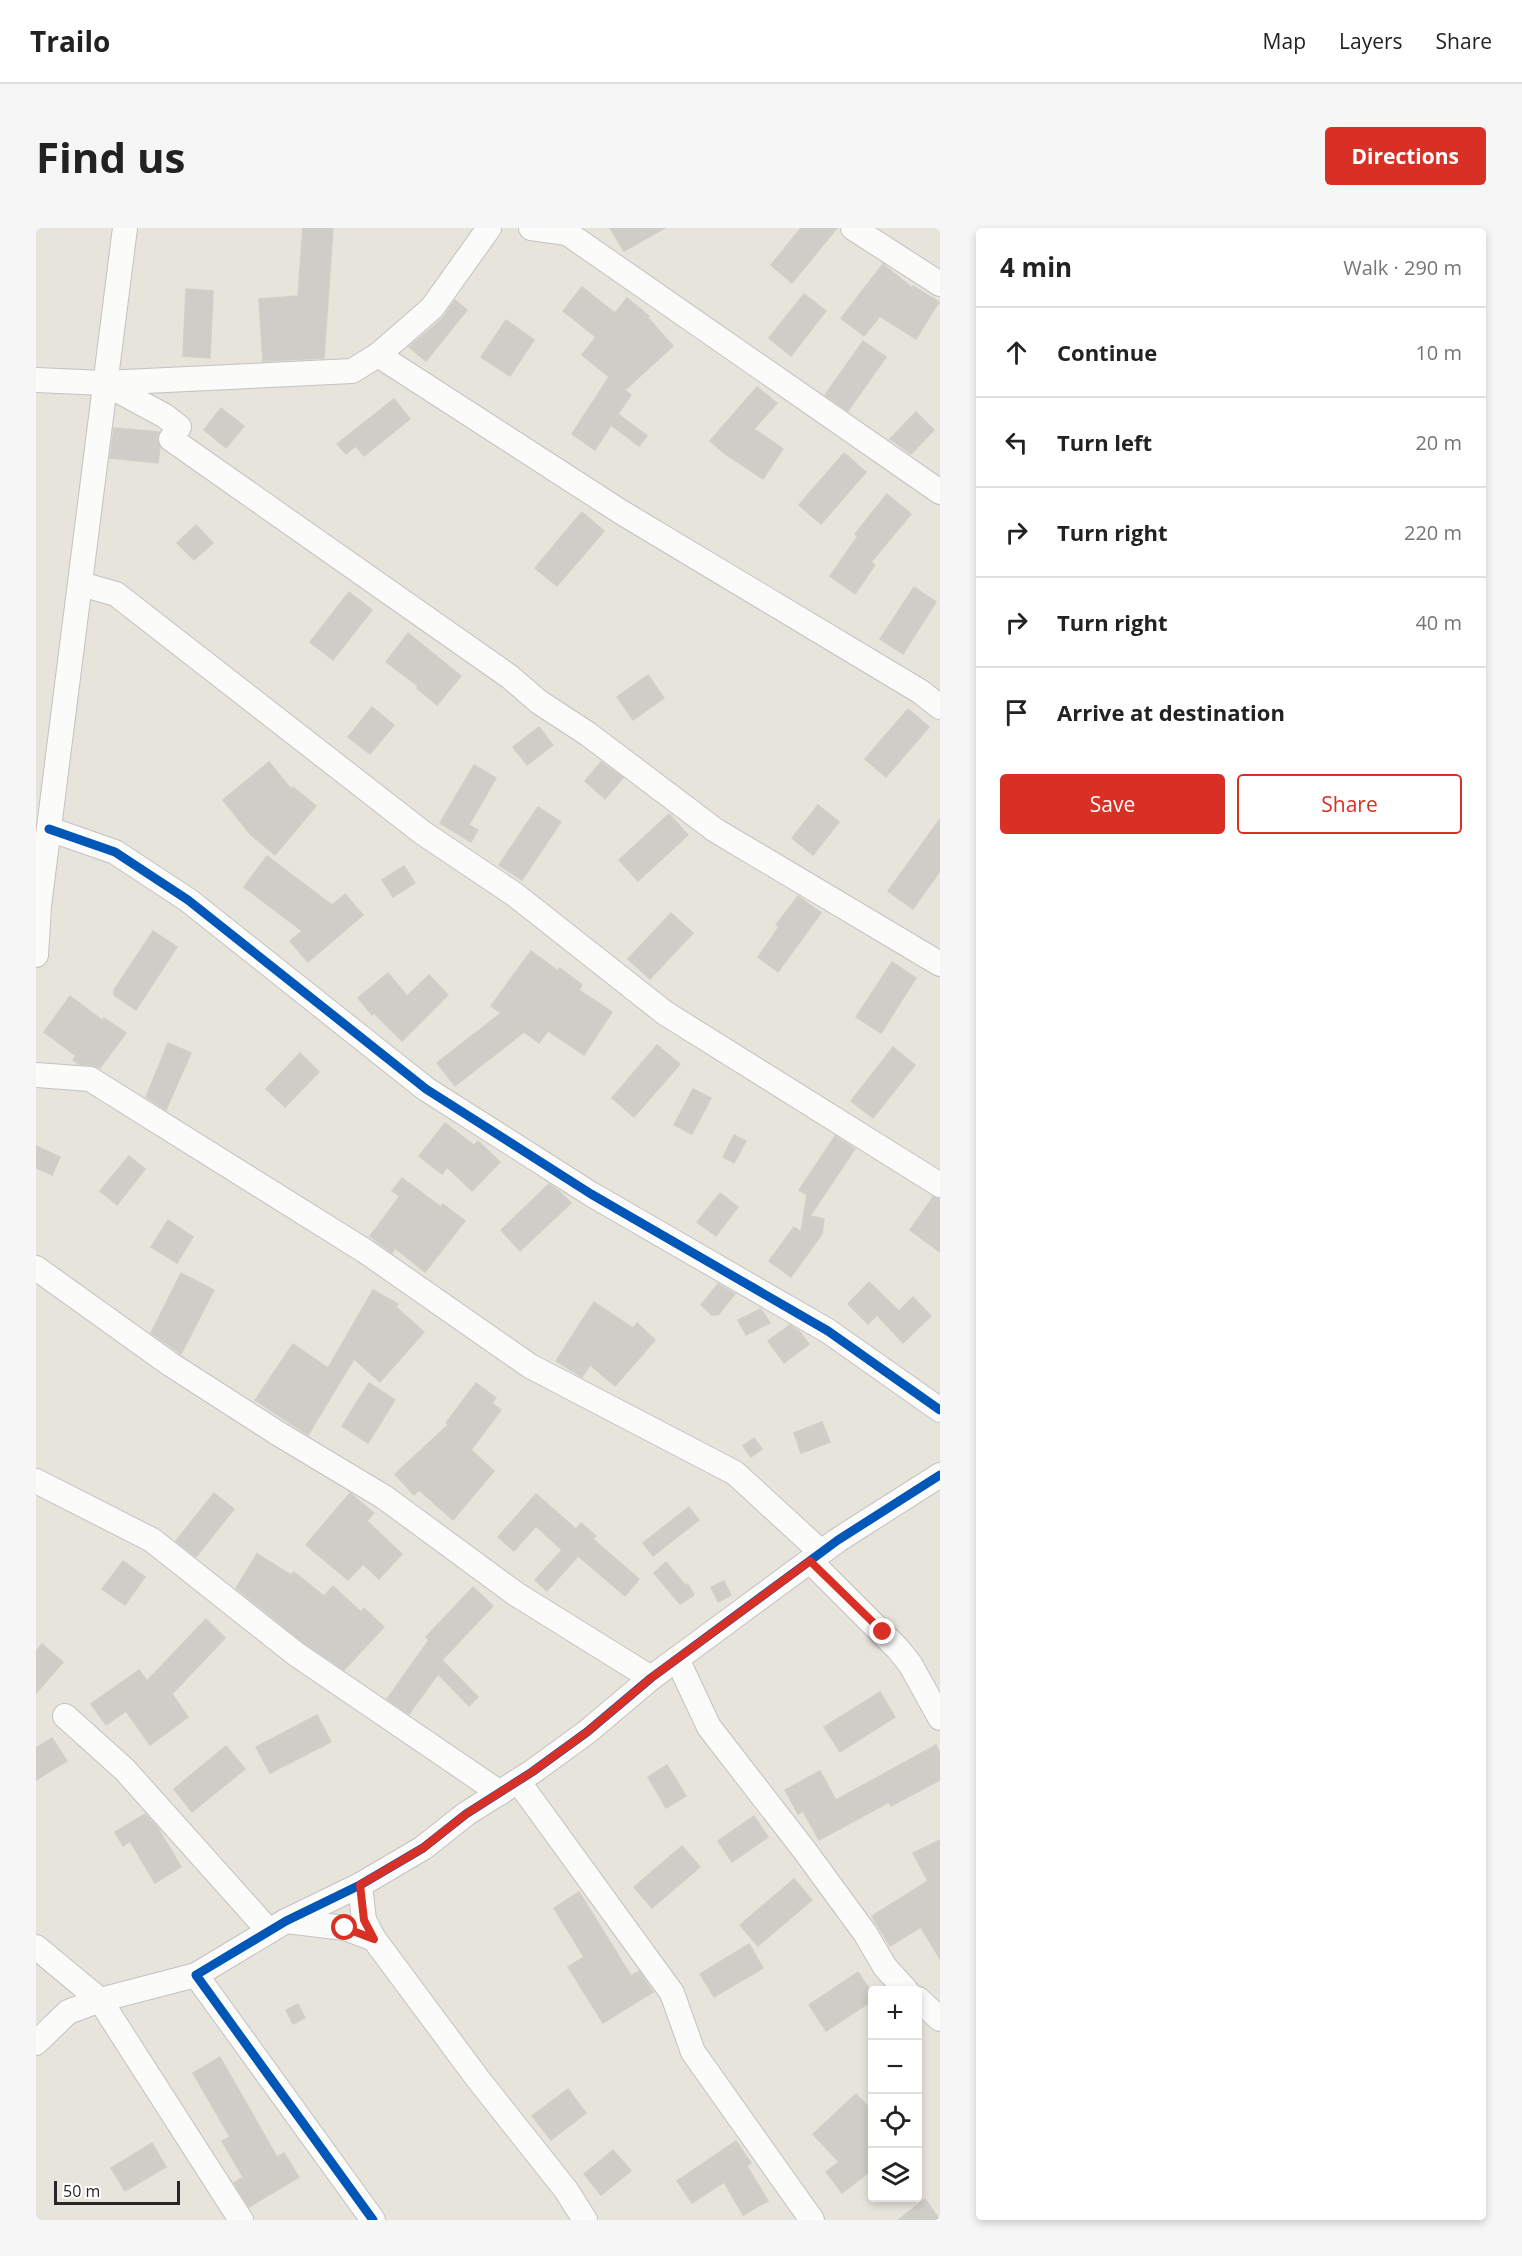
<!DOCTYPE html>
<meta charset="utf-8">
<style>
body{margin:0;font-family:"Open Sans",sans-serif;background:#f6f6f6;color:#222}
.controls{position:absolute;right:18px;bottom:18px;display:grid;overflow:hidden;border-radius:6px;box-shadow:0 3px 9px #0003}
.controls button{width:54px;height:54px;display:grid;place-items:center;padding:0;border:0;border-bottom:2px solid #e0e0e0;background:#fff;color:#222;font:30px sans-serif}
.scale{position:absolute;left:18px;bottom:15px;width:126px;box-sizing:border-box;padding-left:6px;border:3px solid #272727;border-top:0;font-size:16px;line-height:21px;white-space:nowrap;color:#272727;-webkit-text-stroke:4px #fff;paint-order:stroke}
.stop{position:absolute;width:18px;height:18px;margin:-14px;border:4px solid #d93025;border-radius:50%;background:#fff}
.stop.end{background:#d93025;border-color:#fff;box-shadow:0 2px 6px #0008}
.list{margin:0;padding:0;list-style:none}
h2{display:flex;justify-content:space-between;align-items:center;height:78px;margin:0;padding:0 24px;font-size:26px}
h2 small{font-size:20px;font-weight:400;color:#767676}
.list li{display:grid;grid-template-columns:39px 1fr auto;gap:18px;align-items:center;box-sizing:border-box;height:90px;padding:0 24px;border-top:2px solid #e0e0e0}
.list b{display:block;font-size:22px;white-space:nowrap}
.list em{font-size:20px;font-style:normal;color:#767676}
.actions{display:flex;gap:12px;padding:18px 24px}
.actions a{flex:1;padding:14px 0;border:2px solid #d93025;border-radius:6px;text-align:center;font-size:21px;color:#d93025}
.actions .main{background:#d93025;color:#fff}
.icon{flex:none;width:33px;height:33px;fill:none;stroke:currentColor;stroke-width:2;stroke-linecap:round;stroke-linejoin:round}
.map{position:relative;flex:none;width:904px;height:1992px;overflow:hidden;border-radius:6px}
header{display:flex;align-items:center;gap:36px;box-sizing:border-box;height:84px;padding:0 30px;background:#fff;border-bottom:2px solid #e0e0e0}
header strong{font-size:28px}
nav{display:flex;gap:33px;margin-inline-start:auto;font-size:21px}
.intro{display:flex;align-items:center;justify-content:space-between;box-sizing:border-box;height:144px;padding:0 36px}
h1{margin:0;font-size:42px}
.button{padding:15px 27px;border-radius:6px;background:#d93025;color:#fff;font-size:21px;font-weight:700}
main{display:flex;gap:36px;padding:0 36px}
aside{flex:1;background:#fff;border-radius:6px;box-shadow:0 3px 9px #0003}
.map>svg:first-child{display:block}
.building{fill:#cfcdc7;stroke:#d1cfc7;stroke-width:1.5}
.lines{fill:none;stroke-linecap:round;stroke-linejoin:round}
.minor-casing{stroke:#c3c2c2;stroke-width:26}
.minor{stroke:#fbfbfa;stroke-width:24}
.cycleway-casing{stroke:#fff;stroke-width:13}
.cycleway{stroke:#0057b8;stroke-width:9}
.route{stroke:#d93025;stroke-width:8}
</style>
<header>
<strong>Trailo</strong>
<nav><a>Map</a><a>Layers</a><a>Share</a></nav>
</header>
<div class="intro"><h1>Find us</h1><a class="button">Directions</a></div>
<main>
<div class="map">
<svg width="904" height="1992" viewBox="0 0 904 1992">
<rect width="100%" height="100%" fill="#e6e4db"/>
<g class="building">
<polygon points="267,0 297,0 288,130 227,133 223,71 262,68"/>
<polygon points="574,0 629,0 588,23"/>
<polygon points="765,0 801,0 756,55 735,37"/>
<polygon points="847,36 876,60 877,58 903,74 880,111 844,88 828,108 805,90"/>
<polygon points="546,59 579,85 591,70 613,88 612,90 637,118 589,162 595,167 582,186 611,208 603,218 575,197 559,222 536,206 573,149 546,127 560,109 527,83"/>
<polygon points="150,61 177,63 174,130 147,128"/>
<polygon points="768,66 790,83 755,128 733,110"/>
<polygon points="419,72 431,82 390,133 373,119 406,91"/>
<polygon points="470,92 498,112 474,148 445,129"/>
<polygon points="827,113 850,129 812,183 789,167"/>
<polygon points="721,159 741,175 718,201 747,221 727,251 689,226 674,213"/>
<polygon points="358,171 374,191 328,228 320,218 310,226 301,216"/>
<polygon points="185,180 208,198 190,220 168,202"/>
<polygon points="880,184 898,202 875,226 854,211"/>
<polygon points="78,200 123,204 121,210 124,219 122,235 74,230"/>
<polygon points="808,225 830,244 785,296 763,277"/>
<polygon points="851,266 875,286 835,334 839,337 819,366 794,348 822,308 819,306"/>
<polygon points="546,284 568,303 521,358 499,340"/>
<polygon points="160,297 177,315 158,332 141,315"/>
<polygon points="878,359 900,374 867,426 844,411"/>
<polygon points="313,364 336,382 297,432 274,414"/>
<polygon points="372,405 425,448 401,477 381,460 382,458 350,434"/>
<polygon points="612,447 628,470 597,492 581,469"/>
<polygon points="336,479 358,497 334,526 312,509"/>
<polygon points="872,481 893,499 850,549 829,531"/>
<polygon points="503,499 517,517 491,537 477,519"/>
<polygon points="233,534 255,561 257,559 280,578 239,627 215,607 187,572"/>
<polygon points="565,534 587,550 569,571 549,553"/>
<polygon points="438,537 460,550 433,597 442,602 435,614 404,595"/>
<polygon points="782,577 803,594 777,627 756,610"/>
<polygon points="502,579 525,594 486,652 463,637"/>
<polygon points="633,586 652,607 602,653 583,632"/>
<polygon points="904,591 904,643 877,681 852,663"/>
<polygon points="231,628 296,677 309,666 327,687 272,734 254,713 266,703 208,659"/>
<polygon points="368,638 379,655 357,669 346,652"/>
<polygon points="762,668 785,685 742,744 722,729 743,699 740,697"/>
<polygon points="635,685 657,705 614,751 592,731"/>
<polygon points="117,703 141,719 100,782 78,767 78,762"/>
<polygon points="495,723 522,743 524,740 546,757 543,762 576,784 548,827 512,803 503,815 488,804 419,858 401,835 465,785 455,778"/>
<polygon points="856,734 880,750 845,805 820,789"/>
<polygon points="352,745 371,768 393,747 412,767 366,813 338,785 336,787 322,770"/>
<polygon points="34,768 66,792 68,790 90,805 64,840 56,837 43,836 37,832 40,828 8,804"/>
<polygon points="132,815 155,825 130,882 110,869"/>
<polygon points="621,817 644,836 598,889 576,870"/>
<polygon points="857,819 879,837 837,890 815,873"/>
<polygon points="264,825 283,844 249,879 230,861"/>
<polygon points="657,861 675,870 656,906 638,897"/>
<polygon points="409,895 438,917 442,913 464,934 436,963 411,939 406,946 383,928"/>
<polygon points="698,907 710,913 698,935 687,929"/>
<polygon points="799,908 819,921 774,988 788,991 786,1006 755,1049 733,1033 758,999 765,1004 771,967 763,962"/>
<polygon points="0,918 24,929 16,947 0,940"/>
<polygon points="93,928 109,941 81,977 64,963"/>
<polygon points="366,950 405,979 407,976 429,993 389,1044 359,1020 356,1025 334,1008 364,968 356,963"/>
<polygon points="513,956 523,963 535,975 484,1023 465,1002"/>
<polygon points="684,965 702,979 680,1008 661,994"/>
<polygon points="897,969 904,971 904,1024 874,1002"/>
<polygon points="132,992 157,1009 141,1035 115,1019"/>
<polygon points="145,1045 178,1062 145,1126 115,1105"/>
<polygon points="833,1054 863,1083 877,1069 895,1088 867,1115 841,1087 832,1096 812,1076"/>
<polygon points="682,1056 699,1066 682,1087 676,1087 665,1077"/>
<polygon points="337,1062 362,1076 360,1079 388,1104 344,1154 318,1131 272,1207 219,1172 257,1116 292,1140"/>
<polygon points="558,1074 597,1100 601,1095 619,1112 579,1158 554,1137 546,1149 520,1133"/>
<polygon points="725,1081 734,1095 710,1107 702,1092"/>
<polygon points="754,1097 763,1103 773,1116 748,1135 732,1113"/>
<polygon points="333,1155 359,1172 332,1215 306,1198"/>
<polygon points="440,1155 460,1170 456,1175 465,1182 435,1222 458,1243 417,1292 383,1262 378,1267 359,1246 412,1197 410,1195"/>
<polygon points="786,1194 794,1214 765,1225 758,1205"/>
<polygon points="718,1210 726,1221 715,1229 707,1218"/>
<polygon points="178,1265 198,1281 160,1329 140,1313"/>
<polygon points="314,1265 338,1285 331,1293 366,1326 343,1351 327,1336 312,1352 270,1317"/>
<polygon points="500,1266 540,1301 545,1295 560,1308 557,1311 603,1351 589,1368 542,1328 511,1363 499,1352 526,1322 500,1298 478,1323 462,1309"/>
<polygon points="653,1279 663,1292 617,1328 607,1315"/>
<polygon points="221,1326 255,1347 258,1344 288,1368 297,1358 325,1384 328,1380 348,1399 308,1442 268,1415 200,1360"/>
<polygon points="87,1333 109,1349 89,1377 66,1361"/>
<polygon points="630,1334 650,1358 652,1356 658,1367 644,1376 618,1345"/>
<polygon points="688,1353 695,1367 682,1374 675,1359"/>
<polygon points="437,1359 457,1378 406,1432 442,1469 433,1478 402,1446 373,1486 351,1471 393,1412 390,1409"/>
<polygon points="170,1391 189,1410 136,1466 152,1489 114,1517 90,1483 70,1497 55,1476 103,1442 111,1453"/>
<polygon points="6,1416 27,1434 0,1465 0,1423"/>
<polygon points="844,1464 859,1489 804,1524 788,1499"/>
<polygon points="281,1487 295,1514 234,1545 220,1519"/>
<polygon points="16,1510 31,1533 0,1552 0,1520"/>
<polygon points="900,1517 904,1525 904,1552 855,1578 853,1574 783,1612 767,1583 762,1586 749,1562 784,1543 800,1572"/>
<polygon points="190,1518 209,1541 156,1584 138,1561"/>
<polygon points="631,1537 650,1568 630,1580 612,1549"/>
<polygon points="109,1586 122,1600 145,1639 119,1655 94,1613 87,1618 79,1604"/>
<polygon points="718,1588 732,1609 696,1634 682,1613"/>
<polygon points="904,1612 904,1731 885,1699 854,1718 836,1688 892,1653 877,1625"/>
<polygon points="646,1618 664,1639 616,1680 598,1659"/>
<polygon points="758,1651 776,1672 722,1718 704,1697"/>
<polygon points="543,1664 595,1748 603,1743 617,1764 567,1795 532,1739 548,1729 518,1680"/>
<polygon points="713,1716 727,1740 678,1769 664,1746"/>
<polygon points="822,1744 837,1767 837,1772 790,1803 773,1777"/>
<polygon points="262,1776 269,1790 257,1796 250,1782"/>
<polygon points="184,1829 241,1929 248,1925 263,1949 213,1979 198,1955 207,1949 186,1913 194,1909 157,1845"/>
<polygon points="532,1861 550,1885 515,1912 496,1888"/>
<polygon points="820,1866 837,1884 837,1941 806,1965 790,1944 803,1934 777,1906"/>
<polygon points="700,1913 715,1935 711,1938 732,1973 707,1987 688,1954 656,1975 641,1953"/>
<polygon points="116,1915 130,1939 89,1963 75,1940"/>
<polygon points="577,1922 595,1943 565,1967 548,1946"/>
<polygon points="889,1971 904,1992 862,1992"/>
</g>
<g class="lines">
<defs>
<g id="minor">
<polyline points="495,0 531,5 904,264"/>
<polyline points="817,0 904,56"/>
<polyline points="342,127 585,284 885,464 904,479"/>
<polyline points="0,152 68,155 316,143 342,127 396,80 453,0"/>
<polyline points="68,155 129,188 143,199"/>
<polyline points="135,211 474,449 503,474 552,506 679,602 904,736"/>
<polyline points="45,356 80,366 387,605 478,666 629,785 904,957"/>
<polyline points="13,601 79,624 152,672 390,861 555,966 792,1103 904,1182"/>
<polyline points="0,727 3,678 89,0"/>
<polyline points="0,847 54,851 329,1023 494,1138 699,1245 785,1324"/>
<polyline points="0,1040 134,1136 243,1206 348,1269 480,1366 615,1450"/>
<polyline points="0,1253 116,1312 260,1426 464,1565"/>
<polyline points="774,1333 862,1421 874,1436 904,1490"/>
<polyline points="641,1431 673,1499 769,1623 829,1705 849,1739 870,1762"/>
<polyline points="29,1488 89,1542 233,1703"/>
<polyline points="482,1553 636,1765 657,1824 776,1992"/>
<polyline points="324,1657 328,1692 338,1711"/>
<polyline points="250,1693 309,1700 338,1711 442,1851 530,1962 549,1992"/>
<polyline points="0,1719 64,1772 205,1992"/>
<polyline points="882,1771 904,1791"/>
<polyline points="0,1815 32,1784 64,1772 160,1747"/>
<polyline points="337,1992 160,1747 250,1693 324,1657 387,1620 430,1586 496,1544 551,1504 615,1450 802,1312 904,1247"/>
</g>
</defs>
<use href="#minor" class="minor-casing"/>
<use href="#minor" class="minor"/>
<defs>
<g id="cycleway">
<polyline points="13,601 79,624 152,672 390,861 555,966 792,1103 904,1182"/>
<polyline points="337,1992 160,1747 250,1693 324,1657 387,1620 430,1586 496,1544 551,1504 615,1450 802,1312 904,1247"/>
</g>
</defs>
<use href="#cycleway" class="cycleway-casing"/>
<use href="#cycleway" class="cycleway"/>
</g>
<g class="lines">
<polyline class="route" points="309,1700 338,1711 328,1692 324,1657 387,1620 430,1586 496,1544 551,1504 615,1450 774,1333 847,1404"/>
</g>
</svg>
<div class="controls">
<button>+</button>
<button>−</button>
<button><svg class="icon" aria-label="locate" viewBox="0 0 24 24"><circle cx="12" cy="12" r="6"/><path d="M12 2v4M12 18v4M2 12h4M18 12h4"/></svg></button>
<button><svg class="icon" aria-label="layers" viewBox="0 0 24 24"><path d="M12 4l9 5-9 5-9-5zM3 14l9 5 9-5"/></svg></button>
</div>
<div class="scale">50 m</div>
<div class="stop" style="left:309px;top:1700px"></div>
<div class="stop end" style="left:847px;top:1404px"></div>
</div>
<aside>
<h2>4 min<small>Walk · 290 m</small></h2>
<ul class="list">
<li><svg class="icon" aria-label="ahead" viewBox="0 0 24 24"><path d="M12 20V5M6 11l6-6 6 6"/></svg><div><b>Continue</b></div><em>10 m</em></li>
<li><svg class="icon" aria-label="left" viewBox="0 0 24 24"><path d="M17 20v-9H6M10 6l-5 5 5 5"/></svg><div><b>Turn left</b></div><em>20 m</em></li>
<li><svg class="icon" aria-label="right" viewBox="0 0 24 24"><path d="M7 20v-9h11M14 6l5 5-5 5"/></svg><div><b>Turn right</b></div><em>220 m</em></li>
<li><svg class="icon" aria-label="right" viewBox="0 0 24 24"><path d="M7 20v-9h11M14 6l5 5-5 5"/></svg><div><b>Turn right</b></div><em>40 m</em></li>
<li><svg class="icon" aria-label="arrive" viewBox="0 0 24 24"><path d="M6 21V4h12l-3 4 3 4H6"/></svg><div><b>Arrive at destination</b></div></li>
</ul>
<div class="actions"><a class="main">Save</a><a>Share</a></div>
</aside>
</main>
